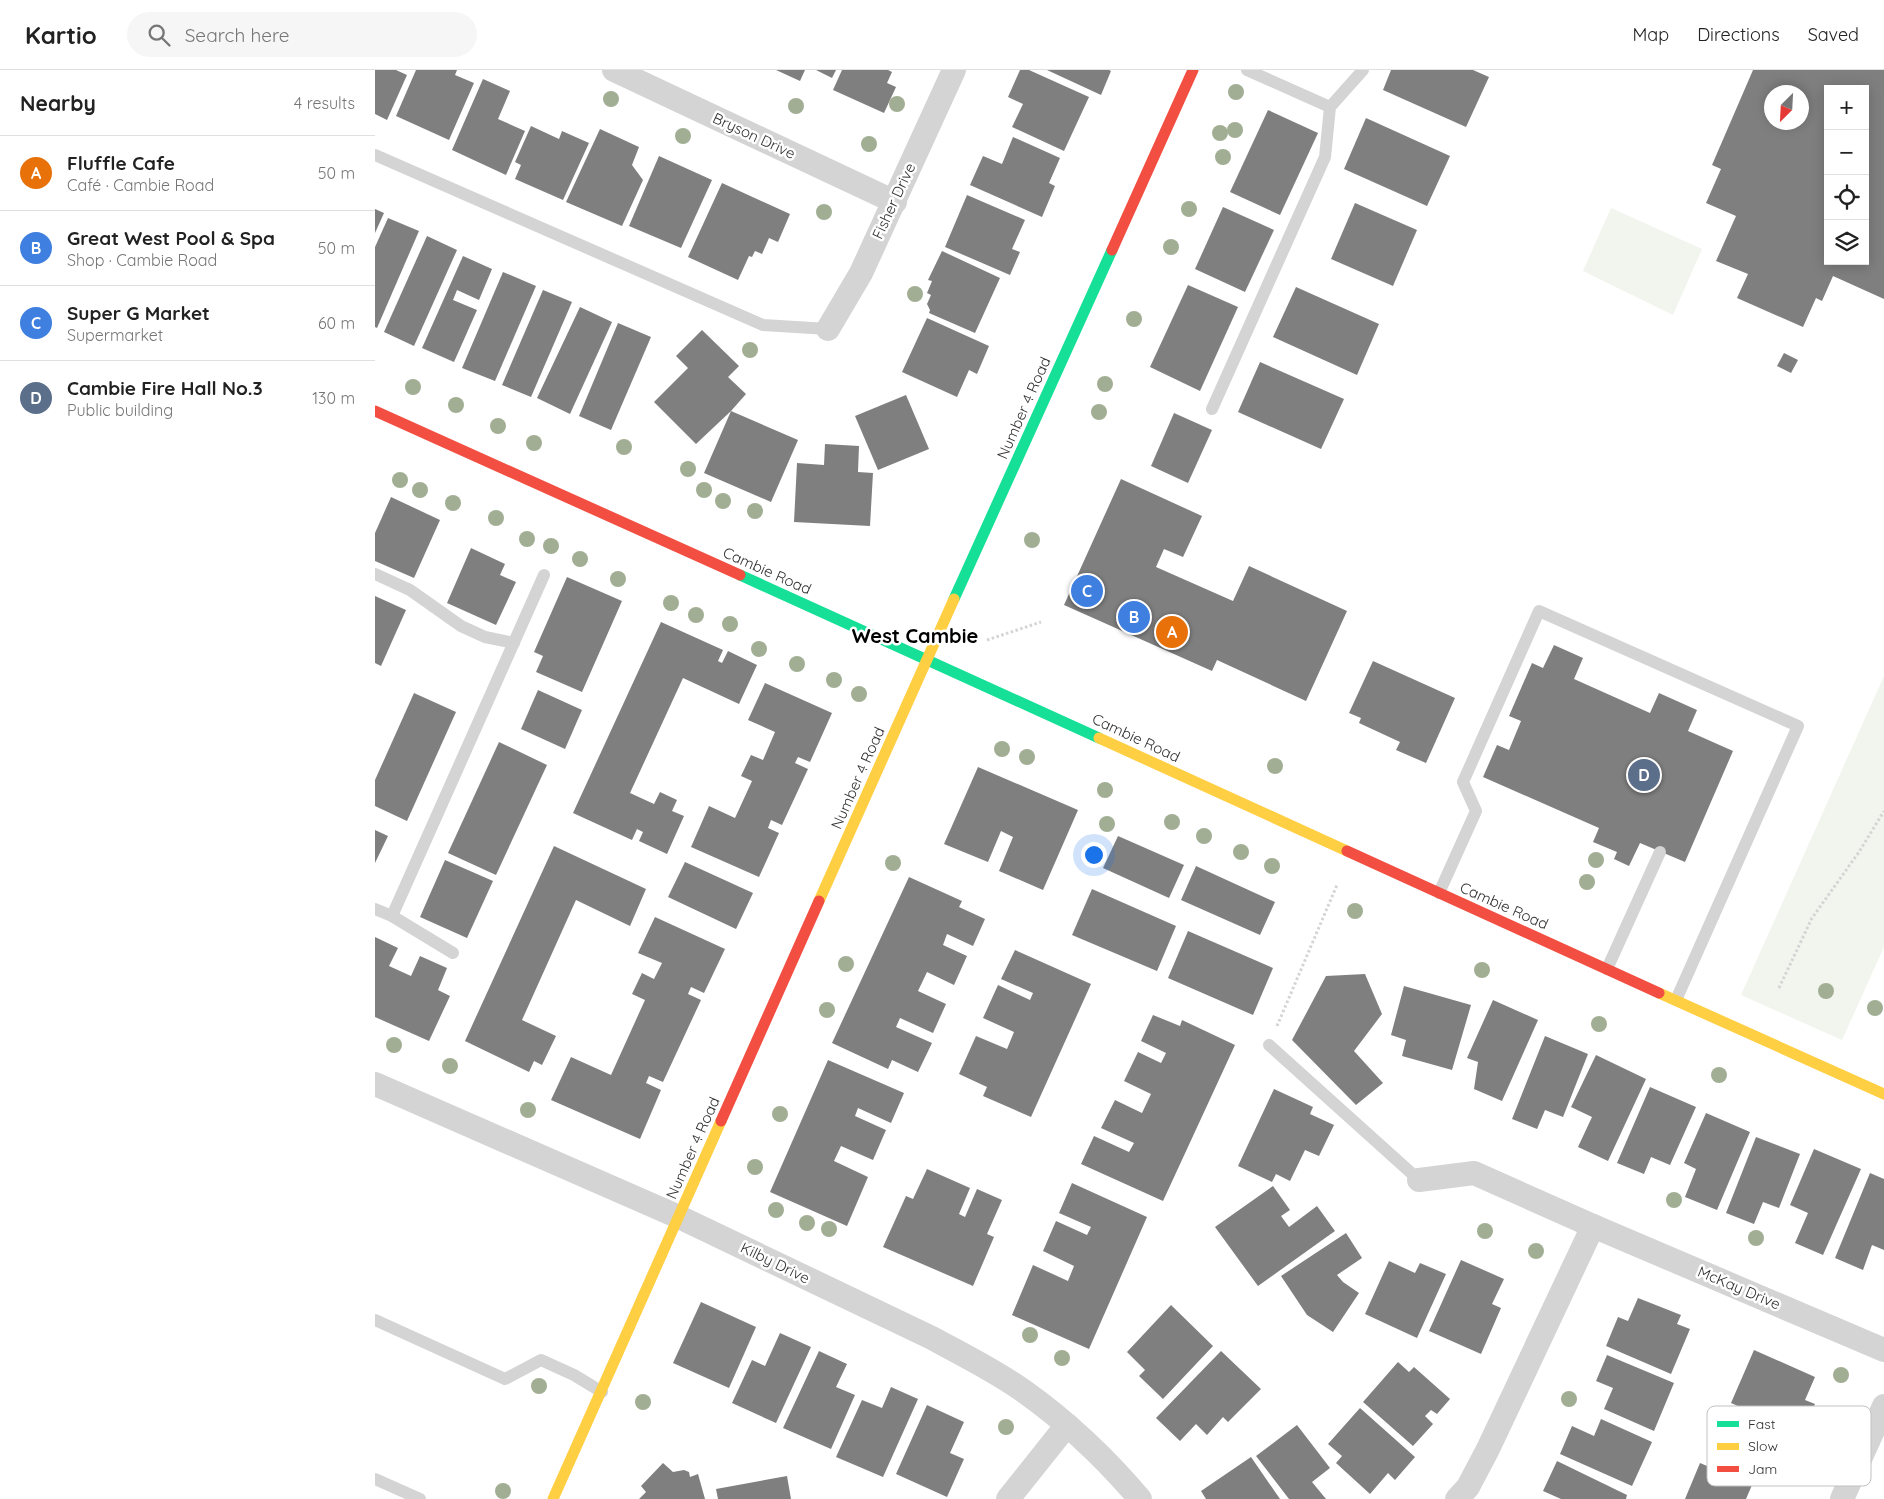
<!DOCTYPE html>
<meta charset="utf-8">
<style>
body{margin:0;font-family:Quicksand,sans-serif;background:#f6f6f6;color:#222}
.controls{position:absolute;right:15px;top:15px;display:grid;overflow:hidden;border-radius:0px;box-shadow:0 2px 12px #0003}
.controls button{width:45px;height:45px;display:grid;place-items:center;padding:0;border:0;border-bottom:1px solid #e0e0e0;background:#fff;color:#222;font:25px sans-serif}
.compass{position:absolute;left:1389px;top:15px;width:45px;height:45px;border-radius:50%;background:#fff;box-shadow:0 2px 12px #0003;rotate:204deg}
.you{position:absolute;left:718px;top:784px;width:18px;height:18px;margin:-12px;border:4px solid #fff;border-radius:50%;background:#1a73e8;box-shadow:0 0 0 8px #1a73e833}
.badge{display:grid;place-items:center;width:32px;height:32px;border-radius:50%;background:#0f766e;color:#fff;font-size:16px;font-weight:700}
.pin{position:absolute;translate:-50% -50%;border:2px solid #fff;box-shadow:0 1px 5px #0006}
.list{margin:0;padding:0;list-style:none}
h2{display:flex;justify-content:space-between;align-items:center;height:65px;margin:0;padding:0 20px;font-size:21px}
h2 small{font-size:16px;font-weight:400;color:#767676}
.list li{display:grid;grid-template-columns:32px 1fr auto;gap:15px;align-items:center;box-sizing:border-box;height:75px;padding:0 20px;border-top:1px solid #e0e0e0}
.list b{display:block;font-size:19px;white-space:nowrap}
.list p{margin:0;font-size:16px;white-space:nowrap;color:#767676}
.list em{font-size:16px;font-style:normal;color:#767676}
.icon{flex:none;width:28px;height:28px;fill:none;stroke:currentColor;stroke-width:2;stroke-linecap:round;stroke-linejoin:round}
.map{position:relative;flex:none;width:1509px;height:1429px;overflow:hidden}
header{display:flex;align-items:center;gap:30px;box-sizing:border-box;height:70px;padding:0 25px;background:#fff;border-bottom:1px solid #e0e0e0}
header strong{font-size:24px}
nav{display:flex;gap:28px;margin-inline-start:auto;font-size:18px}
.search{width:350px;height:45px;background:#f6f6f6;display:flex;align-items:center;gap:12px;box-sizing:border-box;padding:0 18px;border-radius:28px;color:#767676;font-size:19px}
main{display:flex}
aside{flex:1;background:#fff}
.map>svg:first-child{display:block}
.green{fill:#f2f5ed}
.building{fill:#7f7f7f;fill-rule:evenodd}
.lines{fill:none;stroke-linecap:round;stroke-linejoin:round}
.path{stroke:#d4d4d4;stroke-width:3;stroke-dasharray:2.5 2.5;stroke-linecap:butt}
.lane{stroke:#d4d4d4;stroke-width:12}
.street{stroke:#d4d4d4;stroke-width:24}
.fast{stroke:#16e098;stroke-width:11}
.slow{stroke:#ffcf43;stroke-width:11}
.jam{stroke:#f24e42;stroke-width:11}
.tree{fill:#a2ae94}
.labels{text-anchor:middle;stroke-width:5;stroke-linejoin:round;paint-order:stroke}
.street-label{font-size:15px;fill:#303030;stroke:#fff}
.district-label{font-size:20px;font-weight:bold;fill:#000;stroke:#fff}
.key{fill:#fff;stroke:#c1c1c1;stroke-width:1}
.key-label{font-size:14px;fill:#303030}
</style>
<header>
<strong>Kartio</strong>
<div class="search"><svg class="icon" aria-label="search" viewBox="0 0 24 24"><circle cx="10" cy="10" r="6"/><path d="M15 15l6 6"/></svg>Search here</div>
<nav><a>Map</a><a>Directions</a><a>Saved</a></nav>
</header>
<main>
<aside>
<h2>Nearby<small>4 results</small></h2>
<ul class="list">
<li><span class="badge" style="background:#e8710a">A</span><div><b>Fluffle Cafe</b><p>Café · Cambie Road</p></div><em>50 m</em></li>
<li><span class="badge" style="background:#3f7fe0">B</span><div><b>Great West Pool &amp; Spa</b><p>Shop · Cambie Road</p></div><em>50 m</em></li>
<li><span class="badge" style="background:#3f7fe0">C</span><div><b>Super G Market</b><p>Supermarket</p></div><em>60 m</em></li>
<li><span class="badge" style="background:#5c6f8a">D</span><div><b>Cambie Fire Hall No.3</b><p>Public building</p></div><em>130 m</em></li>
</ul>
</aside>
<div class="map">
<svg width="1509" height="1429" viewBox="0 0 1509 1429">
<rect width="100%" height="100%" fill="#fff"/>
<g class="green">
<polygon points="1236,138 1327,179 1298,245 1208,201"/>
<polygon points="1509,606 1509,877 1467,970 1366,925"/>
</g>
<g class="building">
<polygon points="0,0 21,0 32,5 12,50 0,44"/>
<polygon points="41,0 82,0 80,5 99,13 74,70 21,46"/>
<polygon points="401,0 430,0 425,11"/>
<polygon points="441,0 461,0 457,8"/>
<polygon points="467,0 513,0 517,2 512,13 521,17 509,43 458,20"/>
<polygon points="645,0 654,0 714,27 689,81 637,57 648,34 633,27"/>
<polygon points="672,0 734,0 736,1 726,25"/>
<polygon points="1016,0 1098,0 1114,7 1091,57 1008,20"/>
<path d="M1378,0H1509V229L1458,206L1447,231L1441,228L1428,257L1362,228L1373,204L1341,191L1361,146L1331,133L1346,99L1337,95ZM1453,19H1490V191H1453ZM1396,22H1426V52H1396Z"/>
<polygon points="108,9 135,21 123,49 150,61 131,105 77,80"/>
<polygon points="893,40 943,63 905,145 855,122"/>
<polygon points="991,48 1075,86 1052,136 969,99"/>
<polygon points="156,56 184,69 187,61 214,73 188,130 140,109 146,95 140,92"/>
<polygon points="225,59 264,77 257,95 268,110 247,156 191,132"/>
<polygon points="638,67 685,88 674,113 680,116 667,147 595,115 608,86 627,94"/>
<polygon points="284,86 337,110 306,178 254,156"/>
<polygon points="347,113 415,144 403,172 394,168 387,184 380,181 377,187 374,186 363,210 313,187"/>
<polygon points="592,125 650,150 637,179 645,182 635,205 570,177"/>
<polygon points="980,133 1042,160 1018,216 956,189"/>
<polygon points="848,137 899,160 870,222 820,199"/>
<polygon points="0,139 9,143 0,163"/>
<polygon points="13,148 44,161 2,258 0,257 0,177"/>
<polygon points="52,166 82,180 39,276 9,262"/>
<polygon points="567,181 625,208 600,263 554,243 555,240 552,234 556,225 552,223 557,211 553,210"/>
<polygon points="88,186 117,199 104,230 82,220 78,230 102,240 79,292 47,278"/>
<polygon points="128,202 161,216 120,311 87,298"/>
<polygon points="813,215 863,237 825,321 775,297"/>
<polygon points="921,217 1004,254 982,305 898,267"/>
<polygon points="168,220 197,232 156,327 127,315"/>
<polygon points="205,237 237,252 195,344 162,328"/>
<polygon points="552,248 614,276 602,304 594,300 582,327 527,302"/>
<polygon points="243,253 276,267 236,360 204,346"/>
<polygon points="327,260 364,296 353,307 371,324 356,341 423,370 396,432 329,403 356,341 321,374 279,332 313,298 301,286"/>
<polygon points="1409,283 1423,290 1416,303 1402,296"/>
<polygon points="885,292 969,329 946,379 863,342"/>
<polygon points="531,325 554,379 503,400 480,346"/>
<polygon points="799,343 837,360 813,413 776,396"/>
<polygon points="450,374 484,376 483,402 498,403 495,456 419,452 422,393 449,395"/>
<polygon points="746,409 827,446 808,487 789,479 781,497 858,531 874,496 972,541 931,631 842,590 837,601 689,535"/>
<polygon points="16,427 65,450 39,508 0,491 0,463"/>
<polygon points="96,478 130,494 125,505 141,512 121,555 72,533"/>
<polygon points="192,507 247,531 207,622 161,602 168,586 159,582"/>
<polygon points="0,526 31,540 6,596 0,593"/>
<polygon points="286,552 348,580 343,591 347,593 353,581 382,595 364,634 308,608 255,723 279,734 285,722 302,730 297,741 309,746 292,784 264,771 268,762 262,759 257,770 198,743"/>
<polygon points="1179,575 1208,588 1199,609 1275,643 1284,623 1322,640 1313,661 1358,681 1310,792 1265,773 1254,796 1239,789 1242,782 1218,772 1224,758 1108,707 1122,675 1134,680 1146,651 1134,646 1157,593 1168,598"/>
<polygon points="998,591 1080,628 1051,693 1021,680 1025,672 984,653 986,648 974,643"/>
<polygon points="390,613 457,643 435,692 423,687 420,693 433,699 407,755 396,750 393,758 404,763 384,807 316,777 334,736 360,748 377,711 366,706 376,685 388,690 400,662 373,650"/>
<polygon points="163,620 207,640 190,679 146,659"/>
<polygon points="39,623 81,642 32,751 0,736 0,710"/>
<polygon points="124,672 172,695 121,805 73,783"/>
<polygon points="603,697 703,740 668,820 624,801 638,767 626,761 613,792 569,774"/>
<polygon points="0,760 13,766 0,793"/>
<polygon points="743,766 809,795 794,828 728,798"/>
<polygon points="179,776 271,819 255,856 201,830 147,950 181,966 167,995 159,991 154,1002 90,971"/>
<polygon points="70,790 118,811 92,868 45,847"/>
<polygon points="310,792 378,823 361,859 293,827"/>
<polygon points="821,796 900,832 885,865 806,830"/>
<polygon points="534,807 587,831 584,837 610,849 598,876 572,864 568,875 592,886 579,915 552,902 543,921 571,934 558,963 525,948 521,957 557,973 543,1002 517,990 513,999 457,973"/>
<polygon points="717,819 801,856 782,901 697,865"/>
<polygon points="280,847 350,879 329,923 316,917 313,924 326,930 288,1012 274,1006 271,1013 286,1020 265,1069 176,1030 196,987 236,1005 270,930 257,924 267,903 279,909 287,893 263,883"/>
<polygon points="813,861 898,898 878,945 793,908"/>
<polygon points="0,867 23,878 14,896 36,906 45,886 72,898 63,920 75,926 54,971 0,947"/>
<polygon points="640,880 716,914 656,1047 608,1026 612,1017 584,1004 601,966 632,979 639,962 608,948 623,915 655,930 658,923 626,909"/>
<polygon points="990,904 1007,944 979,981 1008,1013 981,1035 917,970 951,906"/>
<polygon points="1029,916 1096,935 1077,1000 1027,986 1031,970 1016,965"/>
<polygon points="1118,930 1163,950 1127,1031 1099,1019 1103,992 1092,988"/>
<polygon points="778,945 805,956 807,950 860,975 788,1131 706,1094 719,1066 754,1082 759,1073 726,1058 740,1030 767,1043 776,1024 749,1011 763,982 786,993 791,983 766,971"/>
<polygon points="1170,966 1213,984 1188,1047 1170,1040 1162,1059 1137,1049"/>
<polygon points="1221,985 1271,1009 1233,1091 1203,1077 1217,1047 1196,1037"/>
<polygon points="453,990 529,1023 516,1053 483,1038 480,1046 511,1060 498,1090 466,1076 459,1091 493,1107 472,1156 395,1122"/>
<polygon points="1275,1017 1321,1037 1295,1095 1276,1087 1269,1104 1242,1093"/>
<polygon points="899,1019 938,1037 935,1044 959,1055 944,1086 930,1080 915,1111 901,1104 897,1112 863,1096"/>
<polygon points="1331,1043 1375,1062 1342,1140 1310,1127 1321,1099 1309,1093"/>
<polygon points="1381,1067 1425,1084 1404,1138 1388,1132 1379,1154 1351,1143"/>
<polygon points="1439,1079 1486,1099 1448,1185 1420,1173 1433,1143 1415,1135"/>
<polygon points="552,1099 595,1118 584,1144 590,1147 602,1119 627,1130 612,1164 619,1167 598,1216 508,1177 531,1126 538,1129"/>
<polygon points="1495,1103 1509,1109 1509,1180 1497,1175 1488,1200 1460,1188"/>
<polygon points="697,1113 772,1147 714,1279 637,1245 658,1195 693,1211 699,1196 668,1181 681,1151 712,1165 716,1157 684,1143"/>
<polygon points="898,1116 915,1140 906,1146 914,1157 942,1136 960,1161 883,1216 840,1157"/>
<polygon points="971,1163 987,1188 962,1205 968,1212 984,1223 958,1262 932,1245 906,1206"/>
<polygon points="1086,1190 1129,1209 1117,1234 1126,1238 1106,1284 1054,1261"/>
<polygon points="1014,1191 1040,1203 1045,1193 1071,1204 1042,1268 990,1244"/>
<polygon points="1263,1228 1306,1245 1302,1254 1315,1259 1296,1304 1231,1276 1243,1247 1253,1251"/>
<polygon points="326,1232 381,1257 354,1318 298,1293"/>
<polygon points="796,1235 838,1276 788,1329 764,1306 770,1300 752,1282"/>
<polygon points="405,1263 436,1277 401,1353 357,1333 377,1290 390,1296"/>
<polygon points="1379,1280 1440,1307 1430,1330 1440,1334 1426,1364 1356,1333"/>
<polygon points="444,1281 472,1294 461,1317 480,1325 456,1379 408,1358"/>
<polygon points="846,1281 886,1319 853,1352 848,1347 832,1365 821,1354 805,1371 781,1348"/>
<polygon points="1232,1285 1299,1313 1279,1361 1229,1339 1238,1318 1221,1311"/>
<polygon points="1023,1292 1034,1302 1039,1297 1075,1329 1062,1344 1056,1340 1050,1346 1058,1354 1038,1376 988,1332"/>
<polygon points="516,1317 543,1329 508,1407 461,1387 487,1330 507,1338"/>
<polygon points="552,1335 589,1352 575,1383 589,1389 572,1427 521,1404"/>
<polygon points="985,1338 1040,1387 1020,1410 1013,1403 995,1424 961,1393 967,1386 953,1374"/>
<polygon points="1226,1349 1277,1372 1257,1416 1185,1384 1197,1356 1219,1366"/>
<polygon points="922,1355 955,1398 937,1412 951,1429 914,1429 881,1386"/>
<polygon points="876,1387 905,1429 831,1429 826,1421"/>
<polygon points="1182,1391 1252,1425 1251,1429 1186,1429 1168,1421"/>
<polygon points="288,1393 298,1402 309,1400 314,1402 315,1407 323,1404 330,1429 264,1429 271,1422 266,1416"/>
<polygon points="1325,1393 1377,1415 1371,1429 1310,1429"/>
<polygon points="412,1406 416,1429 343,1429 341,1419"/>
</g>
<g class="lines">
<g class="path">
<polyline points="612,570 666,552"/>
<polyline points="1404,918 1437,848 1484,782 1509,741"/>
<polyline points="902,956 962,815"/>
</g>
<g class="lane">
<polyline points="872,0 955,37"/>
<polyline points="0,85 388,255 453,259"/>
<polyline points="837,339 950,87 955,37 988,0"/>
<polyline points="0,504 35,520 86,556 110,567 139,573"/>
<polyline points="1064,823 1101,741 1088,712 1164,541 1423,656 1301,930"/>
<polyline points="0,839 17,846 78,883"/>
<polyline points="17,846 169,505"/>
<polyline points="1232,899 1285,782"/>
<polyline points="894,975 1044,1110"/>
<polyline points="0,1250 130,1309 166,1290 199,1305 227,1322"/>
<polyline points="0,1409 45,1429"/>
</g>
<g class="street">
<polyline points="239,0 520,132"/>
<polyline points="453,259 486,203 579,0"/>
<path d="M0,1014L304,1147L557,1268C588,1285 621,1301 650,1322C692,1352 731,1389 765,1429"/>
<polyline points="1044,1110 1099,1103 1218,1156 1509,1280"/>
<polyline points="633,1429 692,1355"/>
<polyline points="1082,1429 1093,1417 1113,1379 1218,1156"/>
<polyline points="1467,1429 1509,1336"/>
</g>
<g class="fast">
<polyline points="365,505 724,668"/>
<polyline points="579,529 737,180"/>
</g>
<g class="slow">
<polyline points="724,668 972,781"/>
<polyline points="444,831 579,529"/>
<polyline points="1284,923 1509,1024"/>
<polyline points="178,1429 346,1051"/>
</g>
<g class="jam">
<polyline points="737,180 818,0"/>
<polyline points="0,341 365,505"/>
<polyline points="972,781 1284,923"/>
<polyline points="346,1051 444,831"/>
</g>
</g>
<g class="tree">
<circle cx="861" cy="22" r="8"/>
<circle cx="236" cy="29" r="8"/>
<circle cx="522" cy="34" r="8"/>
<circle cx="421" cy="36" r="8"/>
<circle cx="860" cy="60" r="8"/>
<circle cx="845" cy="63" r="8"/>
<circle cx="308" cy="66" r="8"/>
<circle cx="494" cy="74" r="8"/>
<circle cx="848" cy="87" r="8"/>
<circle cx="814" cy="139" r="8"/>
<circle cx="449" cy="142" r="8"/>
<circle cx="796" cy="177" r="8"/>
<circle cx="540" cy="224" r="8"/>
<circle cx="759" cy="249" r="8"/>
<circle cx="375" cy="280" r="8"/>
<circle cx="730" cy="314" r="8"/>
<circle cx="38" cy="317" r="8"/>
<circle cx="81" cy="335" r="8"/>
<circle cx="724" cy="342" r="8"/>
<circle cx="123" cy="356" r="8"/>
<circle cx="159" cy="373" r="8"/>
<circle cx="249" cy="377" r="8"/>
<circle cx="313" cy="399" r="8"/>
<circle cx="25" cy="410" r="8"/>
<circle cx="45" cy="420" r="8"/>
<circle cx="329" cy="420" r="8"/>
<circle cx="348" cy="431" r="8"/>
<circle cx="78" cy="433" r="8"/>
<circle cx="380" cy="441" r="8"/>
<circle cx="121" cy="448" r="8"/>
<circle cx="152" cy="469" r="8"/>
<circle cx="657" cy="470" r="8"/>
<circle cx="176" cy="476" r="8"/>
<circle cx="205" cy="489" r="8"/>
<circle cx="243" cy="509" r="8"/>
<circle cx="296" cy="533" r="8"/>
<circle cx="321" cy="545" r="8"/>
<circle cx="355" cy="554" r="8"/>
<circle cx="384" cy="579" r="8"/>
<circle cx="422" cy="594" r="8"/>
<circle cx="459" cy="610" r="8"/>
<circle cx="484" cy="624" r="8"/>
<circle cx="627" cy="679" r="8"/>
<circle cx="652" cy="687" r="8"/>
<circle cx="900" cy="696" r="8"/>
<circle cx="730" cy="720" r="8"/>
<circle cx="797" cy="752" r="8"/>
<circle cx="732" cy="754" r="8"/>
<circle cx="829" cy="766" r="8"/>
<circle cx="866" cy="782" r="8"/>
<circle cx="1221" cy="790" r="8"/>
<circle cx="518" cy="793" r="8"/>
<circle cx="897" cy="796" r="8"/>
<circle cx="1212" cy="812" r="8"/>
<circle cx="980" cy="841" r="8"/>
<circle cx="471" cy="894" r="8"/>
<circle cx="1107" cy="900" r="8"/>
<circle cx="1451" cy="921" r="8"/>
<circle cx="1500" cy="938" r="8"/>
<circle cx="452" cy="940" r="8"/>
<circle cx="1224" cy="954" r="8"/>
<circle cx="19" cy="975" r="8"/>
<circle cx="75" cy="996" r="8"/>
<circle cx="1344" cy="1005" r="8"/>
<circle cx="153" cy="1040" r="8"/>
<circle cx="405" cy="1044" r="8"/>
<circle cx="380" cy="1097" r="8"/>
<circle cx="1299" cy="1130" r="8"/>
<circle cx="401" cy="1140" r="8"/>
<circle cx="432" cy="1153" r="8"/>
<circle cx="454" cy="1159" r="8"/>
<circle cx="1110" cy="1161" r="8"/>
<circle cx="1381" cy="1168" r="8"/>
<circle cx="1161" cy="1181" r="8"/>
<circle cx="655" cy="1265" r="8"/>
<circle cx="687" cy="1288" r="8"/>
<circle cx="1466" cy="1305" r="8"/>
<circle cx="164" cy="1316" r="8"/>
<circle cx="1194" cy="1329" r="8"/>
<circle cx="268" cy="1332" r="8"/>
<circle cx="631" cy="1357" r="8"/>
<circle cx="128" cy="1421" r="8"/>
</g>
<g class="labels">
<g class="street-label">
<text transform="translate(379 66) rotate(25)" y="5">Bryson Drive</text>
<text transform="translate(519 131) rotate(-65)" y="5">Fisher Drive</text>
<text transform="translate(649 338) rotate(-66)" y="5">Number 4 Road</text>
<text transform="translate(392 501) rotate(24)" y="5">Cambie Road</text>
<text transform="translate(761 668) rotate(25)" y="5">Cambie Road</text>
<text transform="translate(483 708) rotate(-66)" y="5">Number 4 Road</text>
<text transform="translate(1129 836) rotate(24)" y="5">Cambie Road</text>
<text transform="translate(318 1078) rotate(-66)" y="5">Number 4 Road</text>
<text transform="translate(400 1193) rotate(26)" y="5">Kilby Drive</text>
<text transform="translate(1364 1218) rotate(23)" y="5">McKay Drive</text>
</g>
<g class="district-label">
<text x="540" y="573">West Cambie</text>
</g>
</g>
<rect x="1332" y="1336" width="164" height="80" rx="8" class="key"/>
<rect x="1342" y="1351" width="22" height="6" fill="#16e098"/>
<rect x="1342" y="1373" width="22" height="7" fill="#ffcf43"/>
<rect x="1342" y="1396" width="22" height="6" fill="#f24e42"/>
<g class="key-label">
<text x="1373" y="1359">Fast</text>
<text x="1373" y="1381">Slow</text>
<text x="1373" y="1404">Jam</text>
</g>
</svg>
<div class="controls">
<button>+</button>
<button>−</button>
<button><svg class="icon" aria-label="locate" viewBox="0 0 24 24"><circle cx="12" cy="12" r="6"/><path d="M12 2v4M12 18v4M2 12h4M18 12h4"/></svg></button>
<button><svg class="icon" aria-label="layers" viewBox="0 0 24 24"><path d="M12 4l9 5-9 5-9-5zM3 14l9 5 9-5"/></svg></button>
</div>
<svg class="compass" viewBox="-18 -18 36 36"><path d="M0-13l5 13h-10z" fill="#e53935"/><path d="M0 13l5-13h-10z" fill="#767676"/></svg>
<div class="you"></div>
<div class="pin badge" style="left:797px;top:562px;background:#e8710a">A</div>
<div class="pin badge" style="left:759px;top:547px;background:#3f7fe0">B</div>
<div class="pin badge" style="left:712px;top:521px;background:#3f7fe0">C</div>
<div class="pin badge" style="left:1269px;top:705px;background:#5c6f8a">D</div>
</div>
</main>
